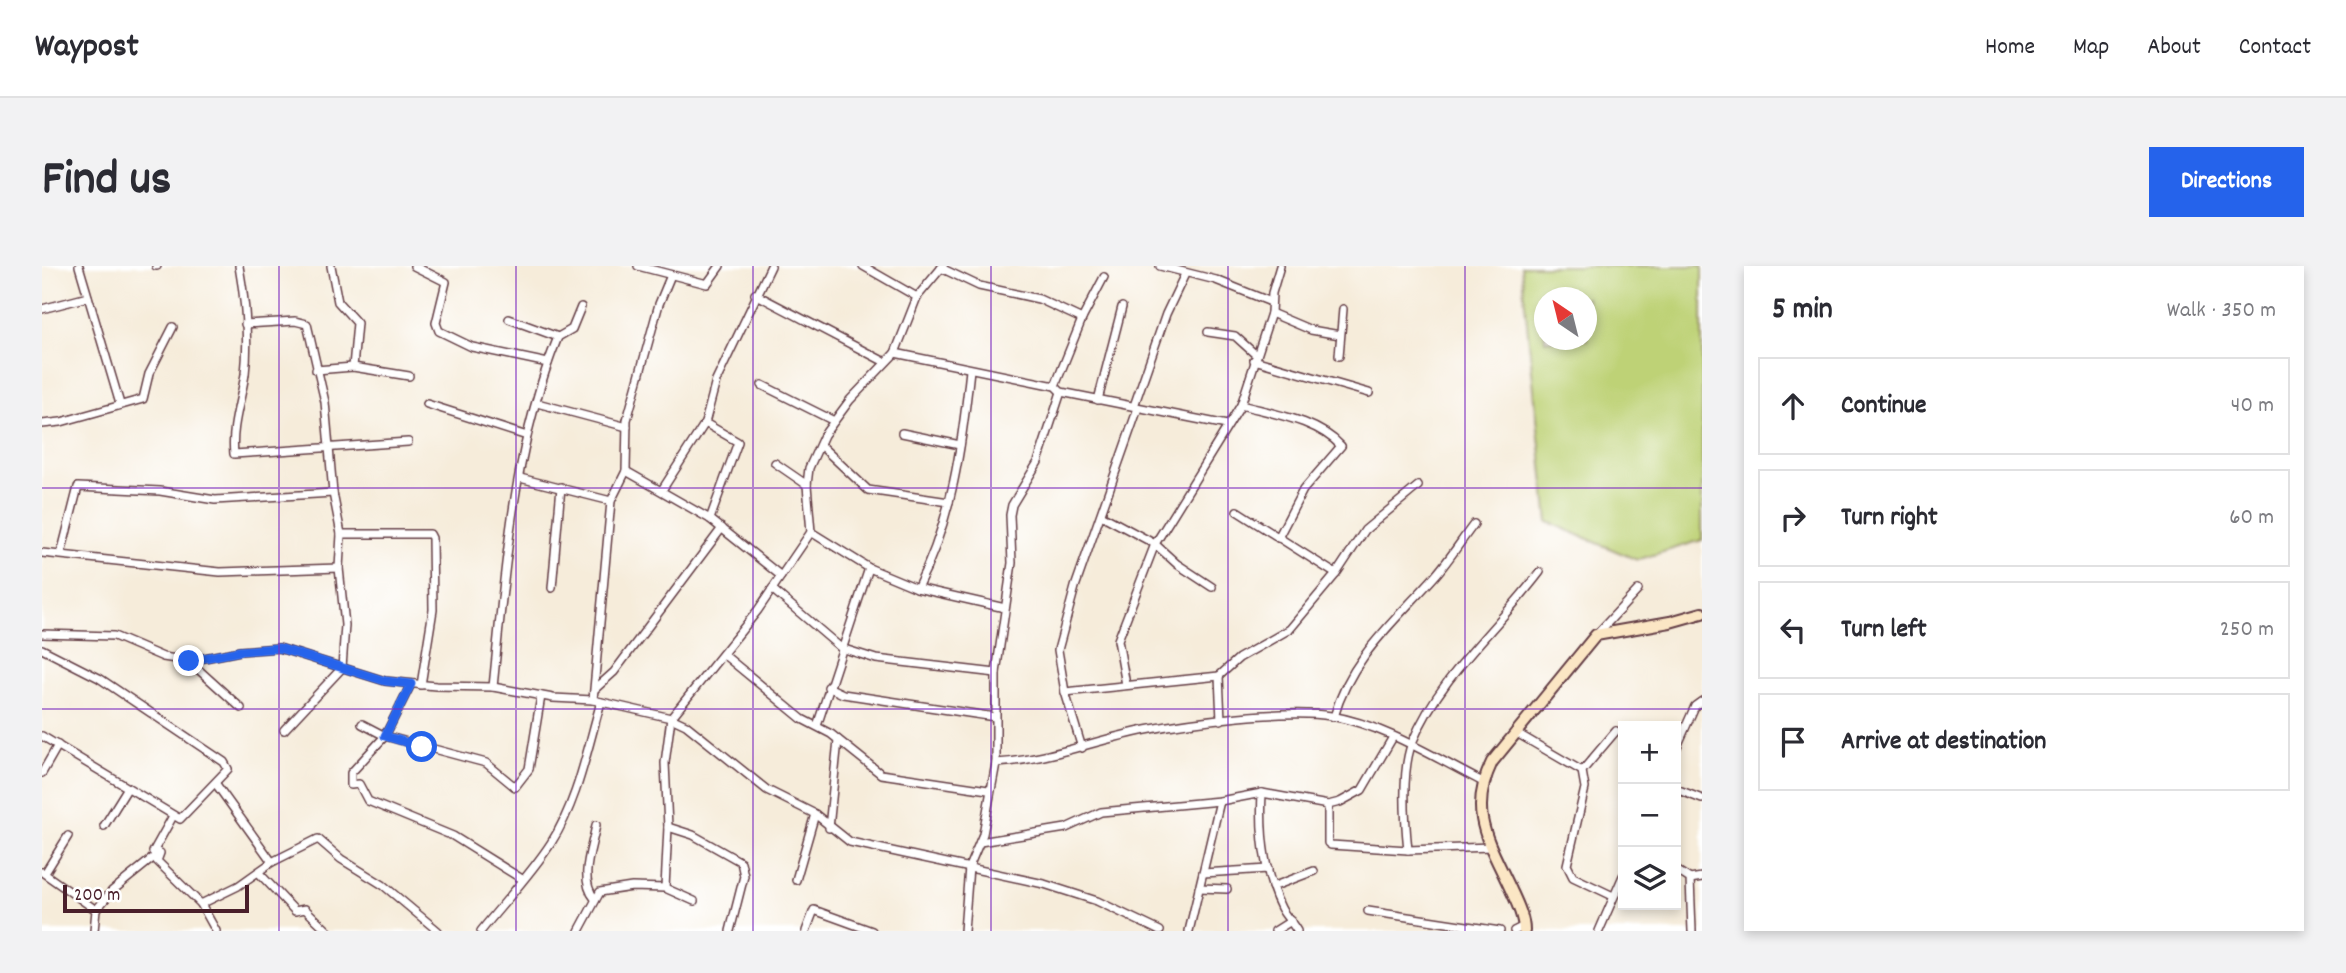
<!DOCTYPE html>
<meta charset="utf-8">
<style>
body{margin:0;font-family:Dekko,sans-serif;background:#f2f2f3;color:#2b2b33}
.controls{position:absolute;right:21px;bottom:21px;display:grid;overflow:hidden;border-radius:0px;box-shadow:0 4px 10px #0003}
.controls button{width:63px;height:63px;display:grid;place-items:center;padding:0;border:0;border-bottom:2px solid #e1e1e2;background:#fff;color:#2b2b33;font:35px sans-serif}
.compass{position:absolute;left:1492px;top:21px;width:63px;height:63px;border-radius:50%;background:#fff;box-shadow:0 4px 10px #0003;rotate:325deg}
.scale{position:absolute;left:21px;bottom:18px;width:186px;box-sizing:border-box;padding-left:7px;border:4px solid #4a1f2b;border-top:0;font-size:19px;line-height:24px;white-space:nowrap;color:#4a1f2b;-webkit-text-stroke:5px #fff;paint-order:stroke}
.stop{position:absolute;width:21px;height:21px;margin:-16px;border:5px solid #2563eb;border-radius:50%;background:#fff}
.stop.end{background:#2563eb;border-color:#fff;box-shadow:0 2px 7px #0008}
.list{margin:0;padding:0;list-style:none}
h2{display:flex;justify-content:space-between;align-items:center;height:91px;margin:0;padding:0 28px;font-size:30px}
h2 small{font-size:23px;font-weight:400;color:#7c7c81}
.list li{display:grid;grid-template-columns:46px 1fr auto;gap:21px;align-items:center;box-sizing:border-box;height:98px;margin:0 14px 14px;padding:0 14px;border:2px solid #e1e1e2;border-radius:0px}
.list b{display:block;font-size:26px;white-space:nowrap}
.list em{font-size:23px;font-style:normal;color:#7c7c81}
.icon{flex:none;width:38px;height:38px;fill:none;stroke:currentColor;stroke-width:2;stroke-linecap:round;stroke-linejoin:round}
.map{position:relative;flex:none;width:1660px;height:665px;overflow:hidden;border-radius:0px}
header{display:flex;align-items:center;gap:42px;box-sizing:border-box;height:98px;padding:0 35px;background:#fff;border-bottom:2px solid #e1e1e2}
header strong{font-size:33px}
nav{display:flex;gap:38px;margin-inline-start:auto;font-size:24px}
.intro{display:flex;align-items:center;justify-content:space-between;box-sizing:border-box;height:168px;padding:0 42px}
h1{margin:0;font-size:49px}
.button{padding:18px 32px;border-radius:0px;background:#2563eb;color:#fff;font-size:24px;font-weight:700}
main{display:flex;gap:42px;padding:0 42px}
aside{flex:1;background:#fff;border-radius:0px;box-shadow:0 4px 10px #0003}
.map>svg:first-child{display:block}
.green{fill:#bed276;stroke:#847850;stroke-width:2;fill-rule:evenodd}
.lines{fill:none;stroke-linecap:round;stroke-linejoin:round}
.street-casing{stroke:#643e45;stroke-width:10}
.secondary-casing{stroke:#643e45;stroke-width:14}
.street{stroke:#fff;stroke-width:7}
.secondary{stroke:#fbe6c4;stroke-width:10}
.route{stroke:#2563eb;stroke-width:9}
.grid{fill:none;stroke:#7b2cbf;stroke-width:2;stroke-opacity:0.55}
</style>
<header>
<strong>Waypost</strong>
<nav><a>Home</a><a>Map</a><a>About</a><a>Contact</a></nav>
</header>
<div class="intro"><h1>Find us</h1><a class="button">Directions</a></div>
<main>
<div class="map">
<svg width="1660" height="665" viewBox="0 0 1660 665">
<rect width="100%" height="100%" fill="#fff"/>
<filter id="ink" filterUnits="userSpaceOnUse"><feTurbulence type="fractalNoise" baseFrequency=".0143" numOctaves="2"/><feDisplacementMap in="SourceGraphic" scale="14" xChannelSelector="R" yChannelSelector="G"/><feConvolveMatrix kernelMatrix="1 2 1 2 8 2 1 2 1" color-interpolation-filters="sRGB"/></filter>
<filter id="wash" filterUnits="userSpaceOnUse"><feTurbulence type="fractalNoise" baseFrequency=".00686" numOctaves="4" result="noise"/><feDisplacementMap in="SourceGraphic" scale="28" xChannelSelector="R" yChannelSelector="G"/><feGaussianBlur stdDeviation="1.57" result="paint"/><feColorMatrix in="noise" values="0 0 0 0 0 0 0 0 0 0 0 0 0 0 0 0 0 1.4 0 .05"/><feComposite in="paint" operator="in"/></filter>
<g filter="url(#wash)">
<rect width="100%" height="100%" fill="#f6ecda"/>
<path class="green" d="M1479,0H1660V274L1595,294L1506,256ZM1503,32H1545V74H1503Z"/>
</g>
<g filter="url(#ink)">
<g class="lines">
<defs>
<g id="street">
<polyline points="37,0 78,138"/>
<polyline points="114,0 115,0"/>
<path d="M197,0C203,34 207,74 203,108C199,135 189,161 192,188L366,176"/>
<polyline points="289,0 296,36 315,57 311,101"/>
<polyline points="372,0 404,16 394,57 397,65 430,81 506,97"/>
<polyline points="596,0 665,18 678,0"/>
<polyline points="821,0 875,31"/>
<polyline points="1118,0 1174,14 1229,36"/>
<polyline points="899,2 937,20 997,33 1040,53"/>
<polyline points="713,28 843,96"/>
<polyline points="0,43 46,31"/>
<polyline points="1229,47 1269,64 1298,69"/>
<polyline points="467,53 516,71"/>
<polyline points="203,58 253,55 265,58 283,136 291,227 299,268 297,302 303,359 300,402 242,464"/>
<polyline points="1166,66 1193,70 1214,89"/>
<polyline points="853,87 1013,120 1019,126 1185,159"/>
<polyline points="1297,90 1301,43"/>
<polyline points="1212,94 1327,127"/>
<polyline points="274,104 311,101 367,110"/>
<polyline points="720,119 792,155"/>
<polyline points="1013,120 1040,53 1062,11"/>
<polyline points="1056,134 1080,41"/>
<polyline points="495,137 585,161"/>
<polyline points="385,138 485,170"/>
<path d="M1199,139C1232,148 1275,154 1299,180L1261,224L1236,272"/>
<polyline points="1092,140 1124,48 1143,8"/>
<polyline points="0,158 19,156 101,133 107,108 131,61"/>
<polyline points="860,167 918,179"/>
<polyline points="778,179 826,224 907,236"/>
<polyline points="733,197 765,219"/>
<polyline points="584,205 668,253 739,310"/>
<polyline points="478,212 569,235"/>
<polyline points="620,224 663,157"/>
<polyline points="1195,245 1294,308"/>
<polyline points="1059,249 1113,278 1135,298 1170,321"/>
<polyline points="668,253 696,176 663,157 674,115 729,0"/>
<polyline points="769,266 827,302 875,322 963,342"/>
<polyline points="299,268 388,268 390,272 391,344 379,419"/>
<polyline points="0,287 178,306 297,302"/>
<polyline points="19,288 36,221 118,225 173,234 291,227"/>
<polyline points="510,322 519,221"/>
<path d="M875,322C910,255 920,179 928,104"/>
<polyline points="730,323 799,382 834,393 954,407"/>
<polyline points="0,368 72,370 121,391 147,395 198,385 237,382 343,415 394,420 451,421 511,432 551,434 629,452 644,459 725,524 773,548 808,576 1002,618 1055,635 1118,665"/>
<polyline points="1555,368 1596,324"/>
<polyline points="0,383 57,412 182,496 186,503 138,553 0,470"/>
<polyline points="681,388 760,453 789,468 839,508 946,524"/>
<polyline points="147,395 199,442"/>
<polyline points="369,418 343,470 309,507 309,519 317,518 326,535 411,570 480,613"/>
<polyline points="1084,419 1076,374 1113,278 1199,139 1229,47 1230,27 1238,0"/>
<path d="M451,421C463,304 471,181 516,71L530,63L539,41"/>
<polyline points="786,421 801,428 953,451"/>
<polyline points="553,423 572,406 680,262"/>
<polyline points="1023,426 1177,410"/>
<polyline points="551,434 569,235 584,205 585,154 617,38 629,9"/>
<path d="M1292,451C1308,392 1353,355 1393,310C1407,294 1419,275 1432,258"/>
<polyline points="1179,454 1177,410 1197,392 1248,363 1294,308 1323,264 1376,220"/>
<polyline points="320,458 343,470 444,497 473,521 487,503 499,430"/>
<polyline points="775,460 827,302"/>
<polyline points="1473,466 1540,505"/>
<polyline points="1040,482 1023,426 1016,384 1033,321 1096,142"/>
<polyline points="1634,483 1653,440 1660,435"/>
<path d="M954,497C1006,494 1053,474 1104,464C1149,455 1245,443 1289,450C1343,459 1393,492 1441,516"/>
<polyline points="0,507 16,479"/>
<polyline points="174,518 230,596"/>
<polyline points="1634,523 1660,533"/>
<path d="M1220,527C1218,566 1221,606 1239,642C1243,650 1250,656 1255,665"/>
<polyline points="1286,539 1286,577 1289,579 1366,584 1449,581"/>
<polyline points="131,550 111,586 118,587 115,595 159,638 174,665"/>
<polyline points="62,560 85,523"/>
<polyline points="626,561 651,569 699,596 702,610 688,665"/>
<polyline points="787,562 796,474"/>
<polyline points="938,576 1024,562 1059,546 1178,535 1220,527 1286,539 1298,536 1320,524 1351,471"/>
<path d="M1366,584C1363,555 1359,505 1370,477C1398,409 1455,363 1498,306"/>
<polyline points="1634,604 1648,613 1650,665"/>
<polyline points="0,606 54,644"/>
<polyline points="3,607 26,570"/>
<polyline points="1161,607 1226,603"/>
<polyline points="218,608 253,645 263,643 286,665"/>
<polyline points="1648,613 1660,611"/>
<polyline points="754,614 773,548"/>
<polyline points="1230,621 1272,605"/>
<polyline points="623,622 652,635"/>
<polyline points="1157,622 1185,623"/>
<polyline points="1571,630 1531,611 1525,599 1543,522 1540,505 1574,465"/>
<path d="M553,633C536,613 550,583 554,559"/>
<polyline points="159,638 196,620 230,596 276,573 299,593 341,619 396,665"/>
<polyline points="1326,645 1458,665"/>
<polyline points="52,665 54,644 70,625 117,587"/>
<path d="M439,665C462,636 489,608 509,577C536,535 545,483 559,436"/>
<polyline points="537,665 558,626 590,621 623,622 626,561 623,497 629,452 716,344 769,266 765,219 767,202 782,169 808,134 853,87 875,31 901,0"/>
<polyline points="764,665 772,644 830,665"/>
<polyline points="922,665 927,601 941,568 954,497 954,407 970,297 968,249 970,239 996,196 1019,126"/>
<polyline points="1147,665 1178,535"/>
<polyline points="1233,665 1249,655"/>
<polyline points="1472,665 1482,660"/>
<polyline points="1557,665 1581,610"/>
</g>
<path id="secondary" d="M1482,665C1482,651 1475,637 1469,624C1447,576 1425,548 1450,496L1554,369L1628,356L1660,347"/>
</defs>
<use href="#street" class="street-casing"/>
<use href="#secondary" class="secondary-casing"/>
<use href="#street" class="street"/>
<use href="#secondary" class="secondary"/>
</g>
</g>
<g class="lines" filter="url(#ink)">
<polyline class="route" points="147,395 198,385 237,382 343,415 369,418 343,470 380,481"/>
</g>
<path class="grid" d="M237,0V665M474,0V665M711,0V665M949,0V665M1186,0V665M1423,0V665M0,222H1660M0,443H1660"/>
</svg>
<div class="controls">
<button>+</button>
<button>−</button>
<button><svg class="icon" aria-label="layers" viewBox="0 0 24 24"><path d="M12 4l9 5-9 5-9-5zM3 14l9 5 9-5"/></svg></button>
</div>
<svg class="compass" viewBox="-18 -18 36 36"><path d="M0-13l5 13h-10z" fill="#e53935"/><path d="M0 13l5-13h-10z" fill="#7c7c81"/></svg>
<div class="scale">200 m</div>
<div class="stop" style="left:380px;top:481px"></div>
<div class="stop end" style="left:147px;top:395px"></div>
</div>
<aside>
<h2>5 min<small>Walk · 350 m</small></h2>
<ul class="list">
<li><svg class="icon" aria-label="ahead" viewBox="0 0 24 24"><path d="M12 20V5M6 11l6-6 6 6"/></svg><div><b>Continue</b></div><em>40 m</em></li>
<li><svg class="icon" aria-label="right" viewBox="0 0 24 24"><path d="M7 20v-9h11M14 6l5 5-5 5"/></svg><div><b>Turn right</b></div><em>60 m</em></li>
<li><svg class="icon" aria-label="left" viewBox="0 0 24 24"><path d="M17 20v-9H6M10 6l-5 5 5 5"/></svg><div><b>Turn left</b></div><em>250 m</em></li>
<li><svg class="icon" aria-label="arrive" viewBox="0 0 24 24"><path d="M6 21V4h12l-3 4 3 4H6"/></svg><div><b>Arrive at destination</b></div></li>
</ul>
</aside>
</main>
